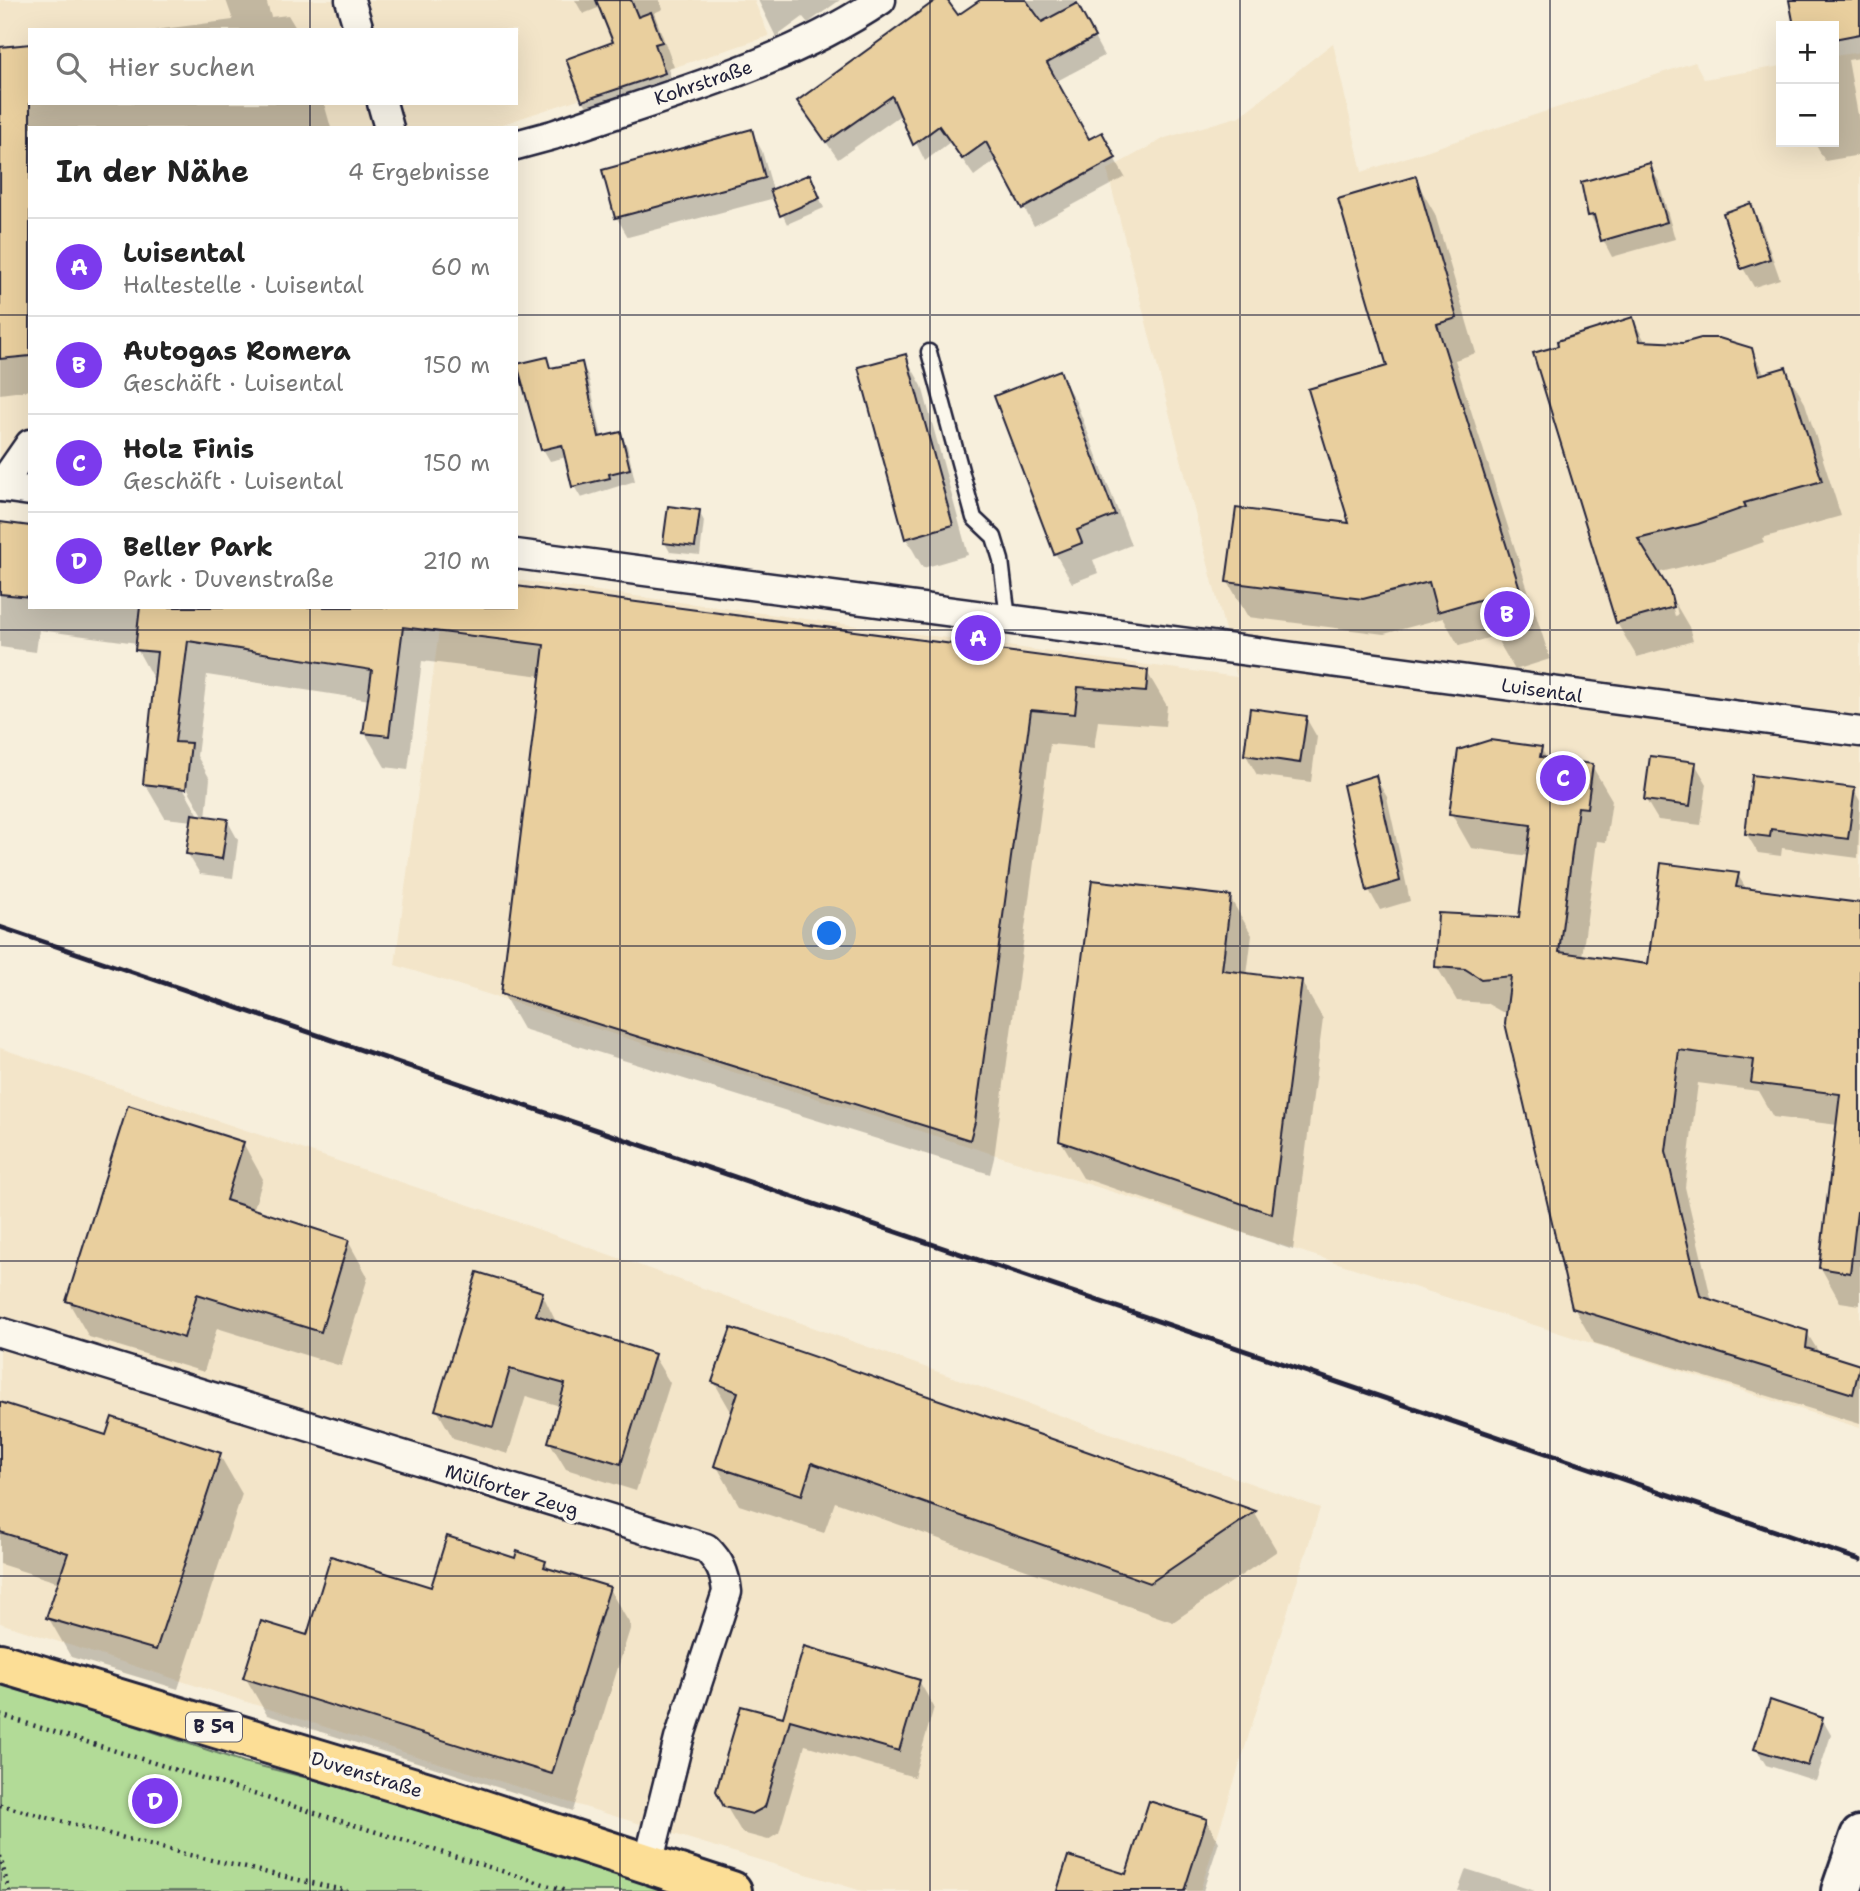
<!DOCTYPE html>
<html lang="de">
<meta charset="utf-8">
<style>
body{margin:0;font-family:"Shantell Sans",sans-serif;background:#f2f2f2;color:#222}
.controls{position:absolute;right:21px;top:21px;display:grid;overflow:hidden;border-radius:0px;box-shadow:0 7px 28px #0002}
.controls button{width:63px;height:63px;display:grid;place-items:center;padding:0;border:0;border-bottom:2px solid #e0e0e0;background:#fff;color:#222;font:35px sans-serif}
.you{position:absolute;left:830px;top:934px;width:24px;height:24px;margin:-18px;border:5px solid #fff;border-radius:50%;background:#1a73e8;box-shadow:0 0 0 10px #1a73e833}
.badge{display:grid;place-items:center;width:46px;height:46px;border-radius:50%;background:#7c3aed;color:#fff;font-size:23px;font-weight:700}
.pin{position:absolute;translate:-50% -50%;border:4px solid #fff;box-shadow:0 2px 7px #0006}
.list{margin:0;padding:0;list-style:none}
h2{display:flex;justify-content:space-between;align-items:center;height:91px;margin:0;padding:0 28px;font-size:30px}
h2 small{font-size:23px;font-weight:400;color:#767676}
.list li{display:grid;grid-template-columns:46px 1fr auto;gap:21px;align-items:center;box-sizing:border-box;height:98px;padding:0 28px;border-top:2px solid #e0e0e0}
.list b{display:block;font-size:26px;white-space:nowrap}
.list p{margin:0;font-size:23px;white-space:nowrap;color:#767676}
.list em{font-size:23px;font-style:normal;color:#767676}
.icon{flex:none;width:38px;height:38px;fill:none;stroke:currentColor;stroke-width:2;stroke-linecap:round;stroke-linejoin:round}
.map{position:relative;flex:none;width:1860px;height:1891px;overflow:hidden}
.search{position:absolute;background:#fff;box-shadow:0 7px 28px #0002;left:28px;top:28px;width:490px;height:77px;display:flex;align-items:center;gap:18px;box-sizing:border-box;padding:0 24px;border-radius:0px;color:#767676;font-size:26px}
.panel{position:absolute;background:#fff;box-shadow:0 7px 28px #0002;left:28px;top:126px;width:490px;height:483px;border-radius:0px}
.map>svg:first-child{display:block}
.built{fill:#f3e5c9;fill-rule:evenodd}
.green{fill:#b2db97;stroke:#6a7e69;stroke-width:2}
.shadow{fill:#0003;fill-rule:evenodd}
.building{fill:#e9cf9e;stroke:#22223b;stroke-width:2}
.lines{fill:none;stroke-linecap:round;stroke-linejoin:round}
.service-casing{stroke:#22223b;stroke-width:19}
.minor-casing{stroke:#22223b;stroke-width:33}
.secondary-casing{stroke:#22223b;stroke-width:44}
.primary-casing{stroke:#22223b;stroke-width:44}
.path{stroke:#22223b;stroke-width:4.5;stroke-dasharray:2 5;stroke-linecap:butt}
.service{stroke:#fbf7ec;stroke-width:14}
.minor{stroke:#fbf7ec;stroke-width:28}
.secondary{stroke:#fbf7ec;stroke-width:38}
.primary{stroke:#fcde96;stroke-width:38}
.rail{stroke:#22223b;stroke-width:5}
.grid{fill:none;stroke:#22223b;stroke-width:2;stroke-opacity:0.55}
.labels{text-anchor:middle;stroke-width:7;stroke-linejoin:round;paint-order:stroke}
.shield{fill:#fbf7ec;stroke:#636270;stroke-width:2}
.shield-label{font-size:18px;font-weight:bold;fill:#22223b}
.street-label{font-size:19px;fill:#22223b;stroke:#fbf7ec}
</style>
<div class="map">
<svg width="1860" height="1891" viewBox="0 0 1860 1891">
<rect width="100%" height="100%" fill="#f7efdc"/>
<filter id="ink" filterUnits="userSpaceOnUse"><feTurbulence type="fractalNoise" baseFrequency=".0143" numOctaves="2"/><feDisplacementMap in="SourceGraphic" scale="14" xChannelSelector="R" yChannelSelector="G"/><feConvolveMatrix kernelMatrix="1 2 1 2 8 2 1 2 1" color-interpolation-filters="sRGB"/></filter>
<g filter="url(#ink)">
<g class="built">
<path d="M0,0H754L769,36L491,128H30V469H0ZM30,30H516V103H30Z"/>
<polygon points="1333,43 1362,172 1695,62 1704,79 1781,66 1781,142 1834,142 1834,56 1860,52 1860,1428 395,965 442,607 516,607 516,580 1237,677 1107,170 1165,138 1240,116"/>
<polygon points="0,1048 484,1210 1320,1508 1200,1891 862,1891 416,1756 0,1623"/>
</g>
<polygon class="green" points="0,1681 244,1762 399,1801 676,1891 0,1891"/>
<g class="shadow">
<polygon points="226,0 266,0 271,17 288,15 297,30 155,30 233,20"/>
<polygon points="575,0 659,0 663,9 654,13 674,67 668,69 678,98 598,125 583,100 615,43 598,8 583,14"/>
<polygon points="758,0 840,0 808,23 803,17 776,37"/>
<polygon points="939,0 945,0 958,17 982,0 1078,0 1075,2 1104,56 1055,82 1089,141 1101,135 1125,177 1034,226 997,159 974,176 950,142 925,161 902,114 838,159 810,119"/>
<polygon points="1860,0 1860,58 1848,60 1860,126 1860,155 1825,161 1814,142 1834,142 1834,26 1796,26 1791,1"/>
<polygon points="0,49 30,103 324,103 331,128 30,128 30,390 0,394"/>
<polygon points="751,131 762,151 773,190 814,185 824,208 787,224 775,198 628,237 617,218 604,171"/>
<polygon points="1649,165 1659,182 1675,239 1612,257 1590,215"/>
<polygon points="1415,179 1435,214 1476,353 1455,360 1550,659 1515,670 1495,636 1459,646 1443,618 1384,634 1248,617 1228,582 1351,525 1389,367"/>
<polygon points="1750,205 1761,225 1780,279 1754,287 1743,268"/>
<polygon points="1633,319 1646,343 1751,350 1765,375 1785,369 1805,403 1841,516 1762,538 1764,542 1718,558 1657,573 1668,591 1675,616 1678,615 1675,603 1689,627 1693,641 1637,657 1617,623"/>
<polygon points="905,356 922,386 968,555 923,568 906,538"/>
<polygon points="546,359 553,370 581,364 588,375 602,438 620,434 627,446 635,481 581,498 574,486 567,457 550,461 543,449"/>
<polygon points="1059,373 1076,402 1131,545 1093,560 1098,573 1072,583 1055,553"/>
<polygon points="699,512 704,521 700,555 670,552 665,543"/>
<path d="M0,524L30,528V607H516L1147,672L1167,706L1165,726L1098,721L1094,748L1050,744L994,1158L990,1174L523,1029L503,994L542,676L422,661L408,770L385,767L365,733L370,700L207,675L197,756L210,779L206,817L227,820L238,840L233,878L200,874L188,854L193,821L165,818L145,784L155,682L137,649V643L39,630L36,652L0,647ZM183,780L204,817H200L180,782Z"/>
<polygon points="1306,718 1317,737 1311,782 1257,775 1246,755"/>
<polygon points="1541,748 1547,759 1592,766 1612,800 1606,842 1597,841 1582,957 1650,966 1738,875 1747,890 1860,905 1860,1305 1840,1302 1821,1268 1838,1125 1773,1117 1758,1091 1698,1083 1685,1187 1712,1302 1807,1333 1820,1354 1860,1367 1860,1424 1594,1343 1574,1308 1508,1012 1502,1012 1486,1003 1457,1001 1437,967 1521,919 1529,856 1471,848 1451,813"/>
<polygon points="1695,764 1707,784 1701,825 1658,820 1646,800"/>
<polygon points="1375,777 1387,797 1410,901 1380,910 1369,890"/>
<polygon points="1854,790 1860,801 1858,858 1782,848 1781,856 1758,853 1746,833"/>
<polygon points="1230,898 1252,935 1247,975 1301,981 1323,1019 1293,1250 1083,1178 1061,1141"/>
<polygon points="243,1143 263,1179 253,1211 348,1241 368,1277 341,1366 217,1328 204,1372 89,1337 68,1301"/>
<polygon points="542,1293 557,1324 653,1355 670,1383 636,1491 566,1469 549,1441 560,1406 526,1396 508,1454 453,1438 437,1410"/>
<polygon points="732,1330 1254,1512 1277,1551 1173,1622 835,1502 824,1533 739,1505 716,1465 733,1415 714,1382"/>
<polygon points="0,1404 107,1438 219,1454 242,1494 178,1689 71,1657 48,1617 60,1583 0,1564"/>
<polygon points="516,1560 545,1562 550,1570 609,1589 631,1626 573,1811 267,1715 245,1677 308,1637"/>
<polygon points="919,1681 934,1707 914,1777 805,1745 779,1833 768,1840 742,1833 726,1806 784,1719"/>
<polygon points="1822,1719 1831,1735 1816,1781 1766,1765 1756,1749"/>
<polygon points="1206,1820 1219,1842 1203,1891 1058,1891 1127,1876"/>
<polygon points="1466,1869 1535,1891 1536,1891 1458,1891"/>
</g>
<g class="building">
<polygon points="596,0 631,0 638,17 651,12 662,42 655,44 665,73 582,101 566,59 613,42"/>
<polygon points="936,0 947,0 958,15 980,0 1026,0 1042,22 1077,3 1095,37 1047,63 1089,139 1102,132 1116,158 1022,209 986,142 962,159 939,126 913,145 892,96 826,142 797,101"/>
<polygon points="1789,0 1860,0 1860,34 1834,39 1834,26 1794,26"/>
<polygon points="30,44 30,356 0,359 0,47"/>
<polygon points="752,129 765,178 615,218 602,170"/>
<polygon points="1650,163 1667,222 1601,241 1594,215 1588,216 1581,182"/>
<polygon points="810,174 820,198 780,216 770,190"/>
<polygon points="1416,176 1457,318 1437,324 1531,624 1493,636 1482,599 1437,612 1429,582 1363,599 1226,582 1236,508 1349,523 1308,389 1387,366 1338,199"/>
<polygon points="1751,203 1770,259 1741,269 1723,213"/>
<polygon points="1633,317 1640,341 1683,343 1701,338 1719,338 1752,348 1759,375 1786,367 1822,481 1744,503 1746,507 1698,524 1638,539 1670,591 1674,607 1616,623 1533,353 1558,346 1557,341"/>
<polygon points="906,354 953,525 905,539 858,367"/>
<polygon points="547,357 550,368 582,362 599,437 621,432 630,469 609,474 610,478 572,487 562,445 541,450 517,364"/>
<polygon points="1060,370 1115,515 1077,530 1082,543 1054,554 994,396"/>
<polygon points="668,506 700,510 695,547 663,543"/>
<polygon points="0,522 30,526 30,597 0,594"/>
<polygon points="516,586 1148,670 1146,692 1078,687 1075,714 1031,710 975,1122 970,1140 501,994 544,645 403,627 389,736 363,733 372,670 188,641 175,742 191,743 186,789 143,784 157,652 135,650 140,607 516,607"/>
<polygon points="1250,708 1307,716 1300,763 1244,755"/>
<polygon points="1490,740 1542,747 1540,757 1593,764 1587,808 1578,807 1559,952 1648,964 1661,863 1739,873 1736,887 1860,903 1860,1212 1857,1212 1850,1273 1819,1268 1840,1094 1751,1083 1754,1060 1679,1050 1666,1151 1700,1296 1808,1331 1806,1348 1860,1365 1853,1394 1572,1308 1505,1023 1511,976 1481,979 1465,969 1435,967 1438,913 1519,917 1531,825 1449,814 1458,750"/>
<polygon points="1650,756 1696,762 1690,806 1644,800"/>
<polygon points="1376,775 1400,881 1367,891 1343,785"/>
<polygon points="1752,775 1855,788 1848,839 1771,829 1770,837 1745,834"/>
<polygon points="192,814 228,819 222,859 186,854"/>
<polygon points="1092,880 1231,896 1222,970 1302,980 1272,1214 1059,1141"/>
<polygon points="128,1105 244,1142 226,1200 349,1240 321,1332 197,1294 184,1338 66,1301"/>
<polygon points="477,1272 543,1292 536,1315 655,1354 621,1464 548,1442 565,1384 510,1369 493,1427 435,1410"/>
<polygon points="731,1328 1038,1434 1256,1511 1150,1583 812,1463 802,1495 714,1466 738,1392 712,1382"/>
<polygon points="0,1402 106,1435 112,1417 221,1453 156,1650 46,1618 68,1553 0,1532"/>
<polygon points="447,1536 515,1558 517,1551 546,1561 544,1567 610,1587 552,1774 243,1678 261,1621 307,1635 331,1556 431,1587"/>
<polygon points="804,1646 920,1680 899,1751 790,1720 765,1807 752,1814 724,1807 716,1791 741,1706 783,1717"/>
<polygon points="1770,1700 1823,1718 1808,1766 1754,1749"/>
<polygon points="1149,1801 1207,1819 1184,1891 1057,1891 1068,1856 1126,1874"/>
</g>
<g class="lines">
<defs>
<polyline id="service" points="929,352 974,518 994,537 1001,560 1008,619"/>
<g id="minor">
<polyline points="350,0 359,30"/>
<polyline points="382,103 389,128"/>
<path d="M516,145L553,135C663,96 784,66 881,0"/>
<polyline points="0,487 30,444"/>
<polyline points="1,487 30,491"/>
<polyline points="516,554 1860,732"/>
<path d="M0,1332L706,1548C720,1562 725,1573 727,1592L679,1739L648,1864"/>
</g>
<polyline id="secondary" points="1841,1891 1860,1836"/>
<polyline id="primary" points="0,1663 428,1792 732,1891"/>
</defs>
<use href="#service" class="service-casing"/>
<use href="#minor" class="minor-casing"/>
<use href="#secondary" class="secondary-casing"/>
<use href="#primary" class="primary-casing"/>
<g class="path">
<polyline points="0,1715 566,1891"/>
<polyline points="0,1805 181,1853 347,1891"/>
<polyline points="0,1856 9,1891"/>
</g>
<use href="#service" class="service"/>
<use href="#minor" class="minor"/>
<use href="#secondary" class="secondary"/>
<use href="#primary" class="primary"/>
<polyline class="rail" points="0,927 1860,1560"/>
</g>
</g>
<path class="grid" d="M310,0V30M620,0V1891M930,0V1891M1240,0V1891M1550,0V1891M310,103V128M0,315H30M516,315H1860M310,607V1891M0,630H1860M0,946H1860M0,1261H1860M0,1576H1860"/>
<g class="labels">
<rect class="shield" x="186" y="1712.5" width="56" height="29" rx="5"/>
<g class="shield-label">
<text x="214" y="1733">B 59</text>
</g>
<g class="street-label">
<text transform="translate(703 82) rotate(-19)" y="7">Kohrstraße</text>
<text transform="translate(1542 690) rotate(8)" y="7">Luisental</text>
<text transform="translate(512 1490) rotate(17)" y="7">Mülforter Zeug</text>
<text transform="translate(367 1774) rotate(17)" y="7">Duvenstraße</text>
</g>
</g>
</svg>
<div class="controls">
<button>+</button>
<button>−</button>
</div>
<div class="you"></div>
<div class="pin badge" style="left:978px;top:638px">A</div>
<div class="pin badge" style="left:1507px;top:614px">B</div>
<div class="pin badge" style="left:1563px;top:778px">C</div>
<div class="pin badge" style="left:155px;top:1801px">D</div>
<div class="search"><svg class="icon" aria-label="search" viewBox="0 0 24 24"><circle cx="10" cy="10" r="6"/><path d="M15 15l6 6"/></svg>Hier suchen</div>
<section class="panel">
<h2>In der Nähe<small>4 Ergebnisse</small></h2>
<ul class="list">
<li><span class="badge">A</span><div><b>Luisental</b><p>Haltestelle · Luisental</p></div><em>60 m</em></li>
<li><span class="badge">B</span><div><b>Autogas Romera</b><p>Geschäft · Luisental</p></div><em>150 m</em></li>
<li><span class="badge">C</span><div><b>Holz Finis</b><p>Geschäft · Luisental</p></div><em>150 m</em></li>
<li><span class="badge">D</span><div><b>Beller Park</b><p>Park · Duvenstraße</p></div><em>210 m</em></li>
</ul>
</section>
</div>
